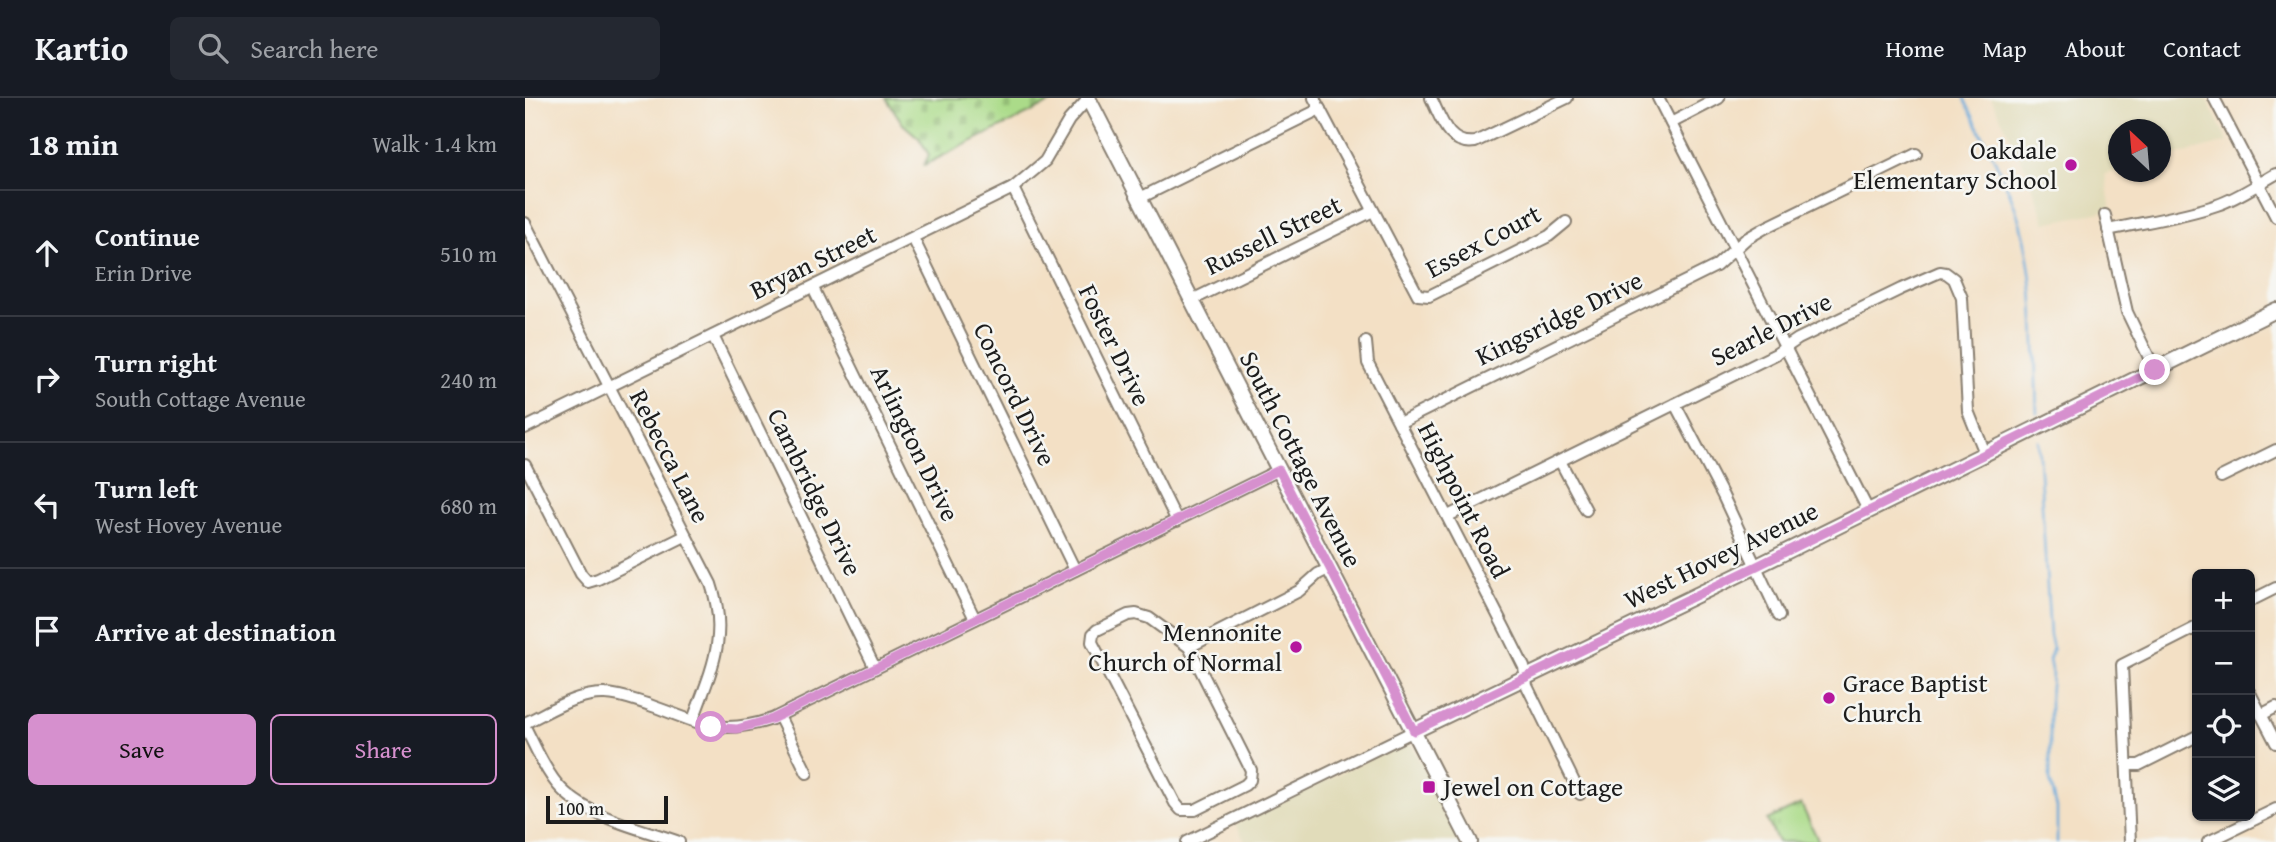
<!DOCTYPE html>
<meta charset="utf-8">
<style>
body{margin:0;font-family:"Gentium Book Plus",serif;background:#242831;color:#f1f3f6}
.controls{position:absolute;right:21px;bottom:21px;display:grid;overflow:hidden;border-radius:10px;box-shadow:0 2px 5px #0004}
.controls button{width:63px;height:63px;display:grid;place-items:center;padding:0;border:0;border-bottom:2px solid #363941;background:#171b24;color:#f1f3f6;font:35px sans-serif}
.compass{position:absolute;left:1583px;top:21px;width:63px;height:63px;border-radius:50%;background:#171b24;box-shadow:0 2px 5px #0004;rotate:334deg}
.scale{position:absolute;left:21px;bottom:18px;width:122px;box-sizing:border-box;padding-left:7px;border:4px solid #1c1c1c;border-top:0;font-size:19px;line-height:24px;white-space:nowrap;color:#1c1c1c;-webkit-text-stroke:5px #f6f6f2;paint-order:stroke}
.stop{position:absolute;width:21px;height:21px;margin:-16px;border:5px solid #d690ce;border-radius:50%;background:#fff}
.stop.end{background:#d690ce;border-color:#fff;box-shadow:0 2px 7px #0008}
.list{margin:0;padding:0;list-style:none}
h2{display:flex;justify-content:space-between;align-items:center;height:91px;margin:0;padding:0 28px;font-size:30px}
h2 small{font-size:23px;font-weight:400;color:#9ea1a6}
.list li{display:grid;grid-template-columns:46px 1fr auto;gap:21px;align-items:center;box-sizing:border-box;height:126px;padding:0 28px;border-top:2px solid #363941}
.list b{display:block;font-size:26px;white-space:nowrap}
.list p{margin:0;font-size:23px;white-space:nowrap;color:#9ea1a6}
.list em{font-size:23px;font-style:normal;color:#9ea1a6}
.actions{display:flex;gap:14px;padding:21px 28px}
.actions a{flex:1;padding:16px 0;border:2px solid #d690ce;border-radius:10px;text-align:center;font-size:24px;color:#d690ce}
.actions .main{background:#d690ce;color:#111}
.icon{flex:none;width:38px;height:38px;fill:none;stroke:currentColor;stroke-width:2;stroke-linecap:round;stroke-linejoin:round}
.map{position:relative;flex:none;width:1751px;height:744px;overflow:hidden}
header{display:flex;align-items:center;gap:42px;box-sizing:border-box;height:98px;padding:0 35px;background:#171b24;border-bottom:2px solid #363941}
header strong{font-size:33px}
nav{display:flex;gap:38px;margin-inline-start:auto;font-size:24px}
.search{width:490px;height:63px;background:#242831;display:flex;align-items:center;gap:18px;box-sizing:border-box;padding:0 24px;border-radius:10px;color:#9ea1a6;font-size:26px}
main{display:flex}
aside{flex:1;background:#171b24}
.map>svg:first-child{display:block}
.built{fill:#e1dcba}
.grass{fill:url(#grass-tufts);stroke:#647c52;stroke-width:2}
.cemetery{fill:url(#cemetery-stones);stroke:#647c52;stroke-width:2}
.lines{fill:none;stroke-linecap:round;stroke-linejoin:round}
.stream{stroke:#65a7d9;stroke-width:2.5}
.minor-casing{stroke:#887e70;stroke-width:14}
.major-casing{stroke:#887e70;stroke-width:18}
.minor{stroke:#fff;stroke-width:10}
.major{stroke:#fff;stroke-width:14}
.route{stroke:#d690ce;stroke-width:9}
.poi-dot{fill:#b5179e;stroke:#f6f6f2;stroke-width:2.5}
.labels{text-anchor:middle;stroke-width:5;stroke-linejoin:round;paint-order:stroke}
.poi-label{font-size:26px;fill:#1c1c1c;stroke:#f6f6f2;text-anchor:end}
.street-label{font-size:26px;fill:#1c1c1c;stroke:#f6f6f2}
</style>
<header>
<strong>Kartio</strong>
<div class="search"><svg class="icon" aria-label="search" viewBox="0 0 24 24"><circle cx="10" cy="10" r="6"/><path d="M15 15l6 6"/></svg>Search here</div>
<nav><a>Home</a><a>Map</a><a>About</a><a>Contact</a></nav>
</header>
<main>
<aside>
<h2>18 min<small>Walk · 1.4 km</small></h2>
<ul class="list">
<li><svg class="icon" aria-label="ahead" viewBox="0 0 24 24"><path d="M12 20V5M6 11l6-6 6 6"/></svg><div><b>Continue</b><p>Erin Drive</p></div><em>510 m</em></li>
<li><svg class="icon" aria-label="right" viewBox="0 0 24 24"><path d="M7 20v-9h11M14 6l5 5-5 5"/></svg><div><b>Turn right</b><p>South Cottage Avenue</p></div><em>240 m</em></li>
<li><svg class="icon" aria-label="left" viewBox="0 0 24 24"><path d="M17 20v-9H6M10 6l-5 5 5 5"/></svg><div><b>Turn left</b><p>West Hovey Avenue</p></div><em>680 m</em></li>
<li><svg class="icon" aria-label="arrive" viewBox="0 0 24 24"><path d="M6 21V4h12l-3 4 3 4H6"/></svg><div><b>Arrive at destination</b></div></li>
</ul>
<div class="actions"><a class="main">Save</a><a>Share</a></div>
</aside>
<div class="map">
<svg width="1751" height="744" viewBox="0 0 1751 744">
<defs>
<pattern id="grass-tufts" width="24" height="20" patternUnits="userSpaceOnUse" patternTransform="scale(1.75)"><rect width="24" height="20" fill="#abdb89"/><path d="M3 7l-1-3M5 7V3M7 7l1-3M15 17l-1-3M17 17v-4M19 17l1-3" fill="none" stroke="#93bb76"/></pattern>
<pattern id="cemetery-stones" width="16" height="16" patternUnits="userSpaceOnUse" patternTransform="scale(1.75)"><rect width="16" height="16" fill="#abdb89"/><path d="M2 7V4a2 2 0 0 1 4 0v3zM10 15v-3a2 2 0 0 1 4 0v3z" fill="#93bb76"/></pattern>
</defs>
<rect width="100%" height="100%" fill="#f6f6f2"/>
<filter id="ink" filterUnits="userSpaceOnUse"><feTurbulence type="fractalNoise" baseFrequency=".0143" numOctaves="2"/><feDisplacementMap in="SourceGraphic" scale="14" xChannelSelector="R" yChannelSelector="G"/><feConvolveMatrix kernelMatrix="1 2 1 2 8 2 1 2 1" color-interpolation-filters="sRGB"/></filter>
<filter id="wash" filterUnits="userSpaceOnUse"><feTurbulence type="fractalNoise" baseFrequency=".00686" numOctaves="4" result="noise"/><feDisplacementMap in="SourceGraphic" scale="28" xChannelSelector="R" yChannelSelector="G"/><feGaussianBlur stdDeviation="1.57" result="paint"/><feColorMatrix in="noise" values="0 0 0 0 0 0 0 0 0 0 0 0 0 0 0 0 0 1.4 0 .05"/><feComposite in="paint" operator="in"/></filter>
<g filter="url(#wash)">
<rect width="100%" height="100%" fill="#f3e0c5"/>
<g class="built">
<polygon points="1466,0 1681,0 1703,44 1636,61 1636,32 1594,32 1593,72 1580,76 1586,112 1520,125 1503,75"/>
<polygon points="876,646 887,648 936,744 720,744 711,726"/>
</g>
<polygon class="grass" points="1276,706 1294,744 1253,744 1242,722"/>
<polygon class="cemetery" points="361,0 535,0 399,67 404,57 394,40 378,26"/>
<g class="lines">
<g class="stream">
<path d="M1439,0C1456,37 1478,73 1491,112C1513,176 1509,249 1512,315"/>
<polyline points="1513,342 1525,538 1528,550 1524,562 1527,577 1525,600 1525,682 1532,710 1532,744"/>
</g>
</g>
</g>
<g filter="url(#ink)">
<g class="lines">
<defs>
<g id="minor">
<polyline points="789,0 893,197 904,198 1024,138 1041,124"/>
<path d="M906,0C916,20 923,48 950,44L1042,0"/>
<polyline points="1133,0 1343,412"/>
<polyline points="1689,0 1751,119"/>
<polyline points="1146,25 1194,0"/>
<polyline points="488,90 652,423"/>
<polyline points="615,100 795,11"/>
<polyline points="1580,117 1602,214 1630,272"/>
<path d="M0,125L186,486C204,539 186,572 168,622"/>
<path d="M1583,132C1619,124 1657,119 1692,107C1713,100 1731,87 1751,76"/>
<polyline points="388,140 550,472"/>
<polyline points="288,190 450,521"/>
<polyline points="667,202 848,113"/>
<polyline points="188,238 350,570"/>
<polyline points="841,244 843,265 980,531 999,569 1002,588 1055,696"/>
<polyline points="1150,306 1198,398 1254,518"/>
<polyline points="874,325 1191,168 1221,141 1240,130 1391,56"/>
<polyline points="0,330 488,90 520,63 544,22 564,0"/>
<polyline points="1035,363 1061,412"/>
<polyline points="0,367 56,476 63,484 73,481 160,438"/>
<polyline points="1696,379 1751,352"/>
<polyline points="923,418 1251,256 1273,241 1376,191 1415,174 1421,175 1429,181 1437,200 1443,313 1460,355"/>
<polyline points="1725,503 1751,490"/>
<polygon points="611,516 624,520 664,549 726,672 725,682 720,687 670,712 656,712 650,705 567,544 568,536 572,532 603,517"/>
<polyline points="664,549 774,493 793,476 805,470"/>
<polyline points="1725,595 1751,645"/>
<polyline points="1736,617 1751,609"/>
<polyline points="254,618 282,675"/>
<path d="M0,625C25,613 51,595 80,596C94,596 109,602 122,606C173,624 192,639 247,621L754,372"/>
<path d="M0,629C10,648 18,669 32,686C59,719 115,730 154,744"/>
<polyline points="1602,667 1614,667 1672,638"/>
<polyline points="662,744 889,633"/>
<polyline points="1605,744 1597,567 1672,529"/>
<polyline points="1683,744 1751,711"/>
</g>
<g id="major">
<polyline points="563,0 945,744"/>
<polyline points="889,633 1232,468 1751,212"/>
</g>
</defs>
<use href="#minor" class="minor-casing"/>
<use href="#major" class="major-casing"/>
<use href="#minor" class="minor"/>
<use href="#major" class="major"/>
</g>
</g>
<g class="lines" filter="url(#ink)">
<polyline class="route" points="186,629 212,631 247,621 754,372 889,633 1232,468 1630,272"/>
</g>
<g class="poi-dot">
<circle cx="1546" cy="67" r="7"/>
<circle cx="771" cy="549" r="7"/>
<circle cx="1304" cy="600" r="7"/>
<rect x="897" y="682" width="14" height="14" rx="3.5"/>
</g>
<g class="labels">
<g class="poi-label">
<text x="1532" y="61">Oakdale<tspan x="1532" dy="30">Elementary School</tspan></text>
<text x="757" y="543">Mennonite<tspan x="757" dy="30">Church of Normal</tspan></text>
<text x="1318" y="594" text-anchor="start">Grace Baptist<tspan x="1318" dy="30">Church</tspan></text>
<text x="918" y="698" text-anchor="start">Jewel on Cottage</text>
</g>
<g class="street-label">
<text transform="translate(748 137) rotate(-26)" y="9">Russell Street</text>
<text transform="translate(958 143) rotate(-28)" y="9">Essex Court</text>
<text transform="translate(288 164) rotate(-26)" y="9">Bryan Street</text>
<text transform="translate(1034 220) rotate(-26)" y="9">Kingsridge Drive</text>
<text transform="translate(1246 231) rotate(-27)" y="9">Searle Drive</text>
<text transform="translate(590 247) rotate(64)" y="9">Foster Drive</text>
<text transform="translate(490 296) rotate(64)" y="9">Concord Drive</text>
<text transform="translate(390 345) rotate(64)" y="9">Arlington Drive</text>
<text transform="translate(145 358) rotate(63)" y="9">Rebecca Lane</text>
<text transform="translate(776 361) rotate(63)" y="9">South Cottage Avenue</text>
<text transform="translate(290 394) rotate(64)" y="9">Cambridge Drive</text>
<text transform="translate(939 402) rotate(63)" y="9">Highpoint Road</text>
<text transform="translate(1196 457) rotate(-26)" y="9">West Hovey Avenue</text>
</g>
</g>
</svg>
<div class="controls">
<button>+</button>
<button>−</button>
<button><svg class="icon" aria-label="locate" viewBox="0 0 24 24"><circle cx="12" cy="12" r="6"/><path d="M12 2v4M12 18v4M2 12h4M18 12h4"/></svg></button>
<button><svg class="icon" aria-label="layers" viewBox="0 0 24 24"><path d="M12 4l9 5-9 5-9-5zM3 14l9 5 9-5"/></svg></button>
</div>
<svg class="compass" viewBox="-18 -18 36 36"><path d="M0-13l5 13h-10z" fill="#e53935"/><path d="M0 13l5-13h-10z" fill="#9ea1a6"/></svg>
<div class="scale">100 m</div>
<div class="stop" style="left:186px;top:629px"></div>
<div class="stop end" style="left:1630px;top:272px"></div>
</div>
</main>
